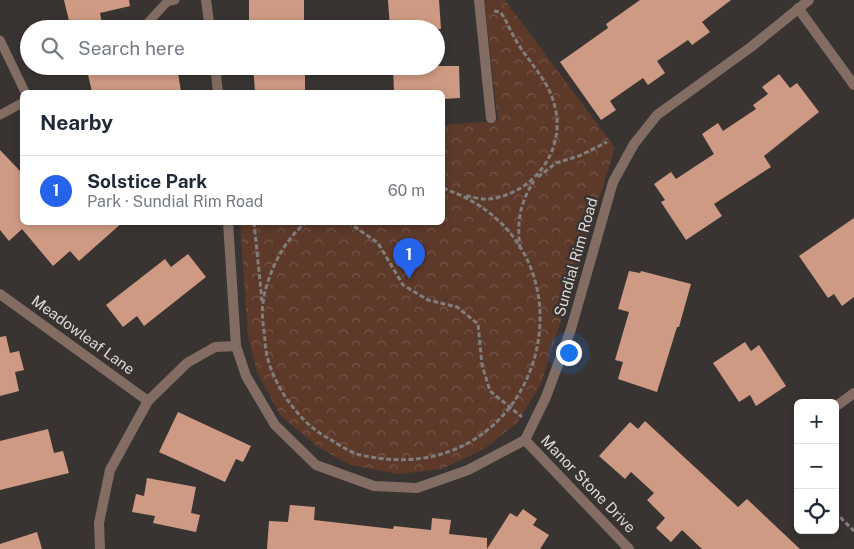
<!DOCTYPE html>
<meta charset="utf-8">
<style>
body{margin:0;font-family:"Public Sans",sans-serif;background:#f6f6f7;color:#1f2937}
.controls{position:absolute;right:15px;bottom:15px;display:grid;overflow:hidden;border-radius:8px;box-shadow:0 2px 8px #0003}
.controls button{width:45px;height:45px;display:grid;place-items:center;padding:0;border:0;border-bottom:1px solid #e0e1e3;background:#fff;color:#1f2937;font:25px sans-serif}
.you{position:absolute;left:568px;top:352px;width:18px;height:18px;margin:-12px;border:4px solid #fff;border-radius:50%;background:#1a73e8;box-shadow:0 0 0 8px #1a73e833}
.badge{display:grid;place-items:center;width:32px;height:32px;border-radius:50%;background:#2563eb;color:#fff;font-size:16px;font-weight:700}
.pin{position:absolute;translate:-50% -41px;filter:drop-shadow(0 1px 2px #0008)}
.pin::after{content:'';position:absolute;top:26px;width:18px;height:15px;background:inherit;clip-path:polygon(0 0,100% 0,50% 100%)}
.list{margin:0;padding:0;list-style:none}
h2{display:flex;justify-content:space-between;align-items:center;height:65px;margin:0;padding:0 20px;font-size:21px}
h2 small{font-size:16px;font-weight:400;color:#747a83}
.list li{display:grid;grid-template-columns:32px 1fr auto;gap:15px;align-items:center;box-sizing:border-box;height:70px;padding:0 20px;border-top:1px solid #e0e1e3}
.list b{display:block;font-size:19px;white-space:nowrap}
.list p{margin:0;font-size:16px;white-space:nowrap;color:#747a83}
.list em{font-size:16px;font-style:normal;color:#747a83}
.icon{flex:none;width:28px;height:28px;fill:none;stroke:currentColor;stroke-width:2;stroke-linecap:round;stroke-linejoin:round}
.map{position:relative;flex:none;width:854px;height:549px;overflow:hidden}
.search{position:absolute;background:#fff;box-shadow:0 2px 8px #0003;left:20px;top:20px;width:425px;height:55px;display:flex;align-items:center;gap:12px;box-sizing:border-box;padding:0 18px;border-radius:28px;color:#747a83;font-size:19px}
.panel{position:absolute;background:#fff;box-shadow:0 2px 8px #0003;left:20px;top:90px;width:425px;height:135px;border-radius:8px}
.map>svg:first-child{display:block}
.forest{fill:url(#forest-crowns)}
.building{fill:#cf9a83}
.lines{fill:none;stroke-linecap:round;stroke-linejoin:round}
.path{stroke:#817d7b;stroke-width:3;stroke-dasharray:5 2.5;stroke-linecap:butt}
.lane{stroke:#836d63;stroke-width:9}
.street{stroke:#836d63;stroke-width:10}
.labels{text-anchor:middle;stroke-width:5;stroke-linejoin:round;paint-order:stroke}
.street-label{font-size:15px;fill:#dddad8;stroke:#393432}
</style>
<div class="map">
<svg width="854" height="549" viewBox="0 0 854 549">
<defs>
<pattern id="forest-crowns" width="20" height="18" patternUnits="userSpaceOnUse" patternTransform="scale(1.25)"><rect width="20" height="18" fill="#5d392a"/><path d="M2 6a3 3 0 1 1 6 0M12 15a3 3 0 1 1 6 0" fill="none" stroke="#745548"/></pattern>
</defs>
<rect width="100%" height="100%" fill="#393432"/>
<polygon class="forest" points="484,0 505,0 615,148 541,384 517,423 484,449 442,469 398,474 350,465 318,447 280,415 257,372 248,336 240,223 442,222 443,125 498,121"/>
<g class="building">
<polygon points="64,0 129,0 130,6 100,13 103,29 71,29"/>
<rect x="249" y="0" width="55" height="29"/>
<polygon points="388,0 439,0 441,29 390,29"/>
<polygon points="640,0 731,0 702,22 710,32 692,45 688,40 657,61 665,73 648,85 643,78 610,101 616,110 601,120 560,62 608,28 606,24"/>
<polygon points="86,66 177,66 181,92 92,92"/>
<polygon points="253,66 305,68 305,92 255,92"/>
<polygon points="393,66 459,66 460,98 442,99 442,92 394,92"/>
<polygon points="779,74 790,88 797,83 819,112 764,156 771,167 714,204 722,216 686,240 661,202 665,200 654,184 671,172 676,179 714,154 702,134 718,123 723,131 756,109 753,105 768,94 762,87"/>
<polygon points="0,150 22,173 22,222 123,222 79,261 70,251 53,266 22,229 9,241 0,230"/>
<polygon points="854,218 854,297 842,306 834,294 828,298 799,256"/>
<polygon points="188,254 206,277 144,326 137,316 123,327 106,305 165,259 171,267"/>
<polygon points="629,271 640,273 641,271 691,284 679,327 677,327 657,392 618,379 623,362 615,360 629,312 618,309"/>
<polygon points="6,336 10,353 19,351 24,370 15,372 19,391 0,396 0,337"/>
<polygon points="745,342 751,351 759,345 786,386 756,406 750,395 739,402 713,363"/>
<polygon points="178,412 251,446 243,462 236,459 225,482 159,452"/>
<polygon points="645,421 738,507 747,499 800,549 702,549 682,530 671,542 656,528 665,518 647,500 654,493 631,472 625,479 599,456 630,422 638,429"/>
<polygon points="48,429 54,453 63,451 69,473 0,490 0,441"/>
<polygon points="147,478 196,487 191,513 200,515 196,532 153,523 155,516 132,512 136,494 144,496"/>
<polygon points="290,505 315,507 314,520 393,529 394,526 431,530 432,518 451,520 449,534 487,538 487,549 510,513 517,517 523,509 537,519 533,525 549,535 540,549 267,549 269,521 288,522"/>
<polygon points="37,532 42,549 0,549 0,544"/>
</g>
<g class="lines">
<g class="path">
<polyline points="538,177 556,163 579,156 607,142"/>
<path d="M466,196C473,197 482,200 489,199C533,194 566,151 555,107C549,79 525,59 513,35C508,26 506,19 500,12L494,11"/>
<polyline points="254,222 262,301"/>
<path d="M307,222C284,238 266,277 263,303C261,315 264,329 265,341C266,376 297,422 328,438C338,444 350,453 361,455C544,497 613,245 442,188"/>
<polyline points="348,222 378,243 403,285 428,300 457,307 478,324 482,365 490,391 522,417"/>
<path d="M520,249C517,221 519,205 534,181"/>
<polyline points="835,512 854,531"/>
</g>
<g class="lane">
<polyline points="142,29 167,2 175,0"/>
<polyline points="0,40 25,92"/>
<polyline points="0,115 22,103"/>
</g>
<g class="street">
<polyline points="206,0 210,29"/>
<polyline points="479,0 491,118"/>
<polyline points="798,8 854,85"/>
<polyline points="215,66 218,92"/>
<polyline points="228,222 236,346 246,376 275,425 316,465 374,486 417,488 468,470 525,440 546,397 571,329 613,182 634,144 657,115 751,47 809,0"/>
<polyline points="0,294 148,401"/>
<polyline points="835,407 854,393"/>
<polyline points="525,440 629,549"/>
<polyline points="100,549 99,523 110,470 148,401 187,363 215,347 236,346"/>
</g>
</g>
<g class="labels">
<g class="street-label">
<text transform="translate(576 257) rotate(-74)" y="5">Sundial Rim Road</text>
<text transform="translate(83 335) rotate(36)" y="5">Meadowleaf Lane</text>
<text transform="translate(588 484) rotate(46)" y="5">Manor Stone Drive</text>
</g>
</g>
</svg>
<div class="controls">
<button>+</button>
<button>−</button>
<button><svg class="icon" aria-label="locate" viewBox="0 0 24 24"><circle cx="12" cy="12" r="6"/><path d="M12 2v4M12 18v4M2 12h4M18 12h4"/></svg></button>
</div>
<div class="you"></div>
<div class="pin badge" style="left:409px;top:279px">1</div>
<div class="search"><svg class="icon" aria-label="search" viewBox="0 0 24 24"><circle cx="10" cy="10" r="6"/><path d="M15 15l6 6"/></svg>Search here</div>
<section class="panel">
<h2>Nearby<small></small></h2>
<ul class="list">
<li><span class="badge">1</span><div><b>Solstice Park</b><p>Park · Sundial Rim Road</p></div><em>60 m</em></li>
</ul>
</section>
</div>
